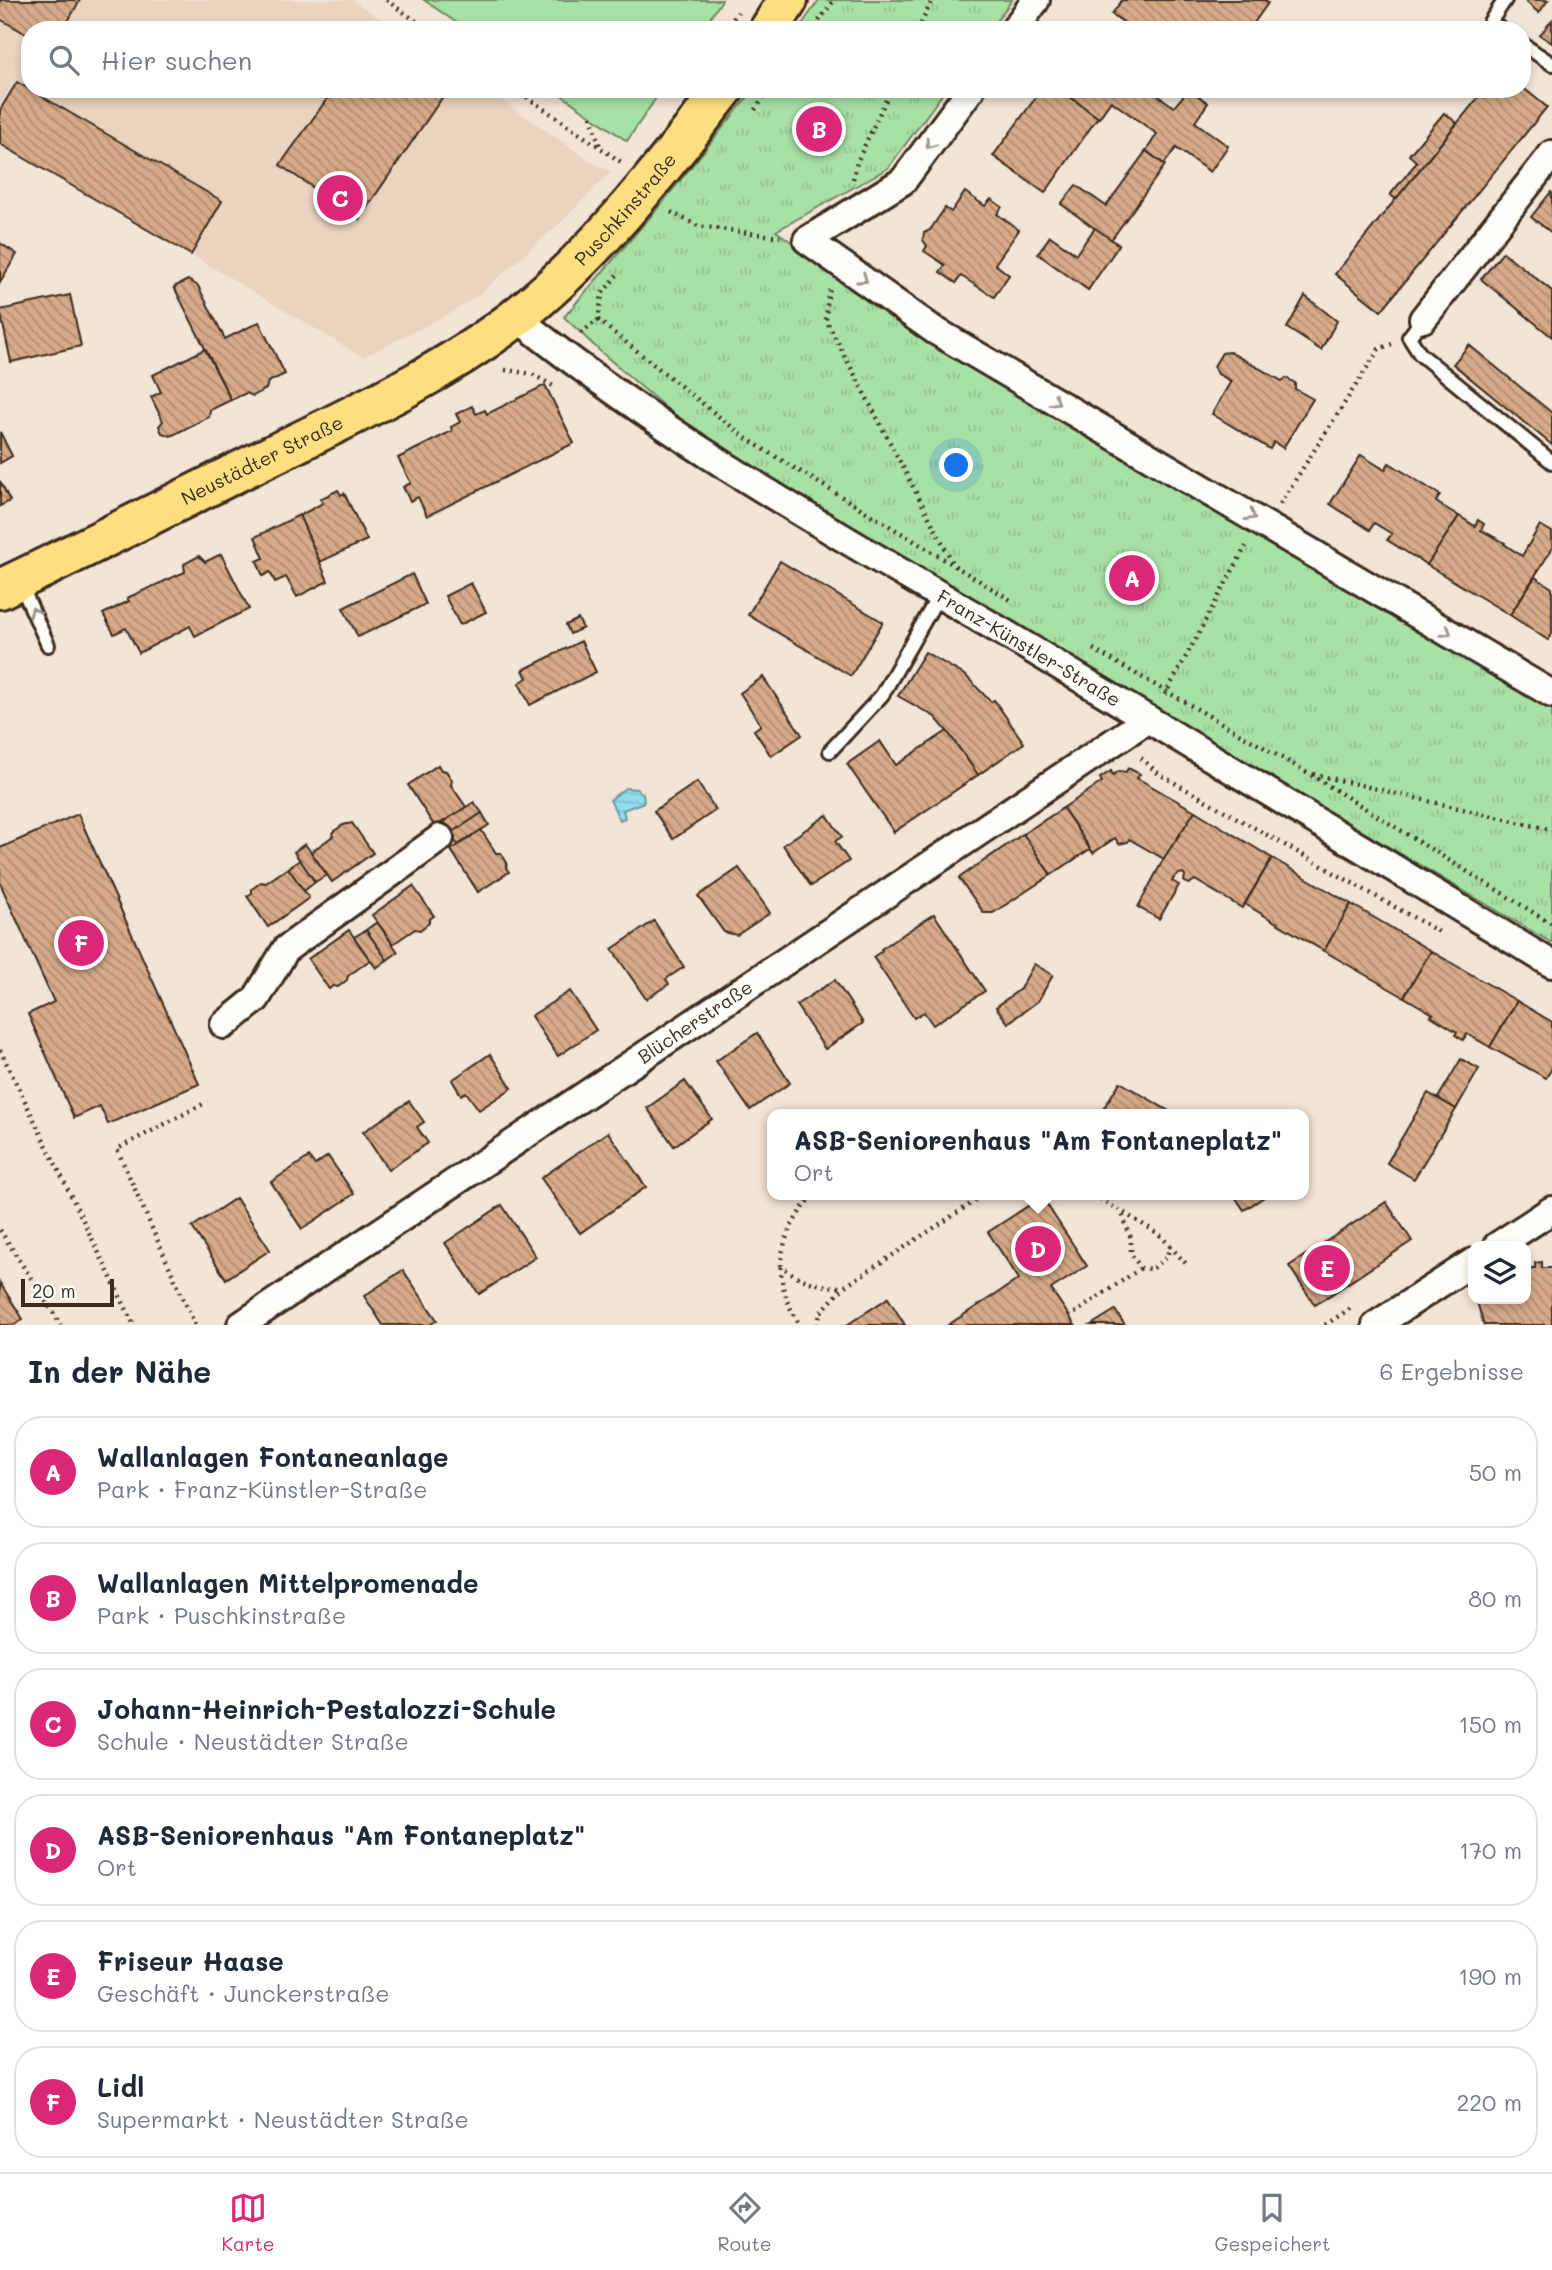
<!DOCTYPE html>
<html lang="de">
<meta charset="utf-8">
<style>
body{margin:0;font-family:Mali,sans-serif;background:#f2f2f3;color:#1f2937}
.controls{position:absolute;right:21px;bottom:21px;display:grid;overflow:hidden;border-radius:14px;box-shadow:0 4px 10px #0003}
.controls button{width:63px;height:63px;display:grid;place-items:center;padding:0;border:0;border-bottom:2px solid #e0e1e3;background:#fff;color:#1f2937;font:35px sans-serif}
.scale{position:absolute;left:21px;bottom:18px;width:93px;box-sizing:border-box;padding-left:7px;border:4px solid #3b2a1e;border-top:0;font-size:19px;line-height:24px;white-space:nowrap;color:#3b2a1e;-webkit-text-stroke:5px #fdfcf7;paint-order:stroke}
.you{position:absolute;left:957px;top:466px;width:24px;height:24px;margin:-18px;border:5px solid #fff;border-radius:50%;background:#1a73e8;box-shadow:0 0 0 10px #1a73e833}
.badge{display:grid;place-items:center;width:46px;height:46px;border-radius:50%;background:#db2777;color:#fff;font-size:23px;font-weight:700}
.pin{position:absolute;translate:-50% -50%;border:4px solid #fff;box-shadow:0 2px 7px #0006}
.popup{position:absolute;left:767px;top:1109px;width:542px;height:91px;box-sizing:border-box;display:grid;place-content:center;border-radius:14px;background:#fff;filter:drop-shadow(0 2px 5px #0005);font-size:23px;white-space:nowrap;color:#747a83}
.popup b{font-size:26px;color:#1f2937}
.popup::after{content:'';position:absolute;left:50%;top:100%;margin-left:-14px;border:14px solid transparent;border-top-color:#fff}
.list{margin:0;padding:0;list-style:none}
h2{display:flex;justify-content:space-between;align-items:center;height:91px;margin:0;padding:0 28px;font-size:30px}
h2 small{font-size:23px;font-weight:400;color:#747a83}
.list li{display:grid;grid-template-columns:46px 1fr auto;gap:21px;align-items:center;box-sizing:border-box;height:112px;margin:0 14px 14px;padding:0 14px;border:2px solid #e0e1e3;border-radius:28px}
.list b{display:block;font-size:26px;white-space:nowrap}
.list p{margin:0;font-size:23px;white-space:nowrap;color:#747a83}
.list em{font-size:23px;font-style:normal;color:#747a83}
.icon{flex:none;width:38px;height:38px;fill:none;stroke:currentColor;stroke-width:2;stroke-linecap:round;stroke-linejoin:round}
.map{position:relative;flex:none;width:1552px;height:1325px;overflow:hidden}
.search{position:absolute;background:#fff;box-shadow:0 4px 10px #0003;left:21px;right:21px;top:21px;height:77px;display:flex;align-items:center;gap:18px;box-sizing:border-box;padding:0 24px;border-radius:28px;color:#747a83;font-size:26px}
.sheet{height:847px;background:#fff}
nav{display:flex;justify-content:space-around;align-items:center;box-sizing:border-box;height:98px;border-top:2px solid #e0e1e3;background:#fff;font-size:19px;color:#747a83}
nav a{display:grid;justify-items:center;gap:4px}
nav .on{color:#db2777}
.map>svg:first-child{display:block}
.built{fill:#ead3bf}
.grass{fill:#a8e1a6;stroke:#728662;stroke-width:2}
.park{fill:url(#park-tufts);stroke:#728662;stroke-width:2}
.water{fill:url(#water-rules);stroke:#6f969d;stroke-width:2}
.building{fill:url(#building-back-hatch);stroke:#3b2a1e;stroke-width:2}
.lines{fill:none;stroke-linecap:round;stroke-linejoin:round}
.service-casing{stroke:#3b2a1e;stroke-width:18}
.minor-casing{stroke:#3b2a1e;stroke-width:32}
.primary-casing{stroke:#3b2a1e;stroke-width:44}
.path{stroke:#3b2a1e;stroke-width:4.5;stroke-dasharray:2 5;stroke-linecap:butt}
.service{stroke:#fdfcf7;stroke-width:12}
.minor{stroke:#fdfcf7;stroke-width:26}
.primary{stroke:#fddf80;stroke-width:38}
.oneway{stroke:#9c938a}
.labels{text-anchor:middle;stroke-width:5;stroke-linejoin:round;paint-order:stroke}
.street-label{font-size:19px;fill:#3b2a1e;stroke:#fdfcf7}
</style>
<div class="map">
<svg width="1552" height="1325" viewBox="0 0 1552 1325">
<defs>
<pattern id="park-tufts" width="24" height="20" patternUnits="userSpaceOnUse" patternTransform="scale(1.75)"><rect width="24" height="20" fill="#a8e1a6"/><path d="M3 7l-1-3M5 7V3M7 7l1-3M15 17l-1-3M17 17v-4M19 17l1-3" fill="none" stroke="#92c18e"/></pattern>
<pattern id="water-rules" width="6" height="5" patternUnits="userSpaceOnUse" patternTransform="scale(1.75)"><rect width="6" height="5" fill="#91def1"/><path d="M0 2.5h6" fill="none" stroke="#7ebfce"/></pattern>
<pattern id="building-back-hatch" width="6" height="6" patternUnits="userSpaceOnUse" patternTransform="scale(1.75)"><rect width="6" height="6" fill="#d7ab89"/><path d="M-1 5l2 2M0 0l6 6M5-1l2 2" fill="none" stroke="#b08b6f"/></pattern>
</defs>
<rect width="100%" height="100%" fill="#f2e4d6"/>
<filter id="ink" filterUnits="userSpaceOnUse"><feTurbulence type="fractalNoise" baseFrequency=".0143" numOctaves="2"/><feDisplacementMap in="SourceGraphic" scale="14" xChannelSelector="R" yChannelSelector="G"/><feConvolveMatrix kernelMatrix="1 2 1 2 8 2 1 2 1" color-interpolation-filters="sRGB"/></filter>
<g filter="url(#ink)">
<polygon class="built" points="0,0 352,0 397,30 30,30 30,89 485,89 593,163 611,172 558,225 478,295 451,313 363,357 0,141"/>
<g class="grass">
<polygon points="424,0 722,0 702,30 467,30"/>
<polygon points="553,89 662,89 627,141"/>
</g>
<g class="park">
<polygon points="819,0 1012,0 990,30 798,30"/>
<polygon points="754,89 946,89 888,168 776,231 930,340 1552,708 1552,943 712,448 601,352 564,317 657,209"/>
</g>
<polygon class="water" points="625,788 637,789 643,794 644,802 623,810 625,818 620,820 610,800"/>
<g class="building">
<polygon points="0,0 80,0 63,30 30,30 30,36 0,19"/>
<polygon points="1122,0 1264,0 1268,3 1249,30 1181,30 1174,25 1171,30 1134,30 1112,14"/>
<polygon points="1524,0 1548,0 1539,13"/>
<polygon points="1552,20 1552,43 1540,35"/>
<polygon points="17,82 222,201 191,255 0,144 0,110"/>
<polygon points="1522,87 1547,107 1381,311 1335,274 1485,89 1522,89"/>
<polygon points="334,89 448,89 359,219 280,165"/>
<polygon points="1042,89 1059,89 1098,117 1045,193 993,156"/>
<polygon points="1059,89 1149,89 1174,107 1189,89 1208,103 1195,122 1228,146 1210,172 1176,148 1164,164 1146,151 1157,134 1111,101 1099,118"/>
<polygon points="1444,113 1457,123 1396,199 1390,195 1417,162 1409,155"/>
<polygon points="1146,151 1165,165 1111,240 1061,204 1076,185 1106,206"/>
<polygon points="965,192 985,206 991,199 1002,207 997,214 1019,230 995,264 1009,275 994,297 961,276 956,283 940,272 945,265 924,251 927,246 923,240 924,233 930,230 945,208 951,212"/>
<polygon points="1551,192 1552,193 1552,233 1531,217"/>
<polygon points="1095,228 1119,245 1088,290 1038,254 1050,236 1076,254"/>
<polygon points="0,243 17,254 0,282"/>
<polygon points="1503,252 1552,291 1552,337 1481,279"/>
<polygon points="188,280 198,286 225,339 259,322 285,374 268,382 266,389 253,396 246,393 231,400 174,287"/>
<polygon points="70,295 81,346 11,362 0,310"/>
<polygon points="1305,296 1337,321 1321,350 1287,328"/>
<polygon points="1469,345 1552,413 1552,445 1453,364"/>
<polygon points="205,349 231,400 210,410 209,417 171,436 162,433 159,426 163,421 151,397 161,392 153,375"/>
<polygon points="1230,352 1282,381 1286,378 1295,383 1295,389 1313,399 1283,448 1274,442 1270,449 1212,414 1231,381 1218,374 1214,366 1222,353"/>
<polygon points="545,385 574,443 427,516 418,497 410,501 403,487 411,483 398,458 452,431 451,427 460,422 456,414 472,406 476,414 485,410 487,414"/>
<polygon points="0,432 12,456 0,463"/>
<polygon points="1361,455 1385,470 1389,463 1440,495 1436,502 1459,516 1427,565 1387,540 1392,534 1374,523 1370,530 1330,504"/>
<polygon points="0,481 10,501 0,506"/>
<polygon points="338,490 341,495 344,493 367,540 320,562 299,516 323,503 320,499"/>
<polygon points="299,515 328,581 297,597 286,577 275,582 270,572 263,576 257,561 264,558 255,537"/>
<polygon points="1459,516 1475,526 1478,520 1484,524 1481,530 1505,543 1504,544 1522,556 1540,525 1552,532 1552,549 1510,615 1427,565"/>
<polygon points="221,554 249,609 195,636 190,626 139,653 126,628 114,634 103,614 129,601 127,598 185,572 184,564 199,556 205,562"/>
<polygon points="780,561 883,622 851,676 748,615"/>
<polygon points="412,574 426,604 358,637 343,608"/>
<polygon points="1535,577 1552,588 1552,634 1548,640 1510,615"/>
<polygon points="471,583 486,612 460,625 445,596"/>
<polygon points="578,619 583,628 570,634 566,625"/>
<polygon points="581,641 596,672 530,705 519,683 527,678 523,670"/>
<polygon points="925,652 966,676 991,702 994,700 1024,743 978,775 947,731 935,717 898,696"/>
<polygon points="763,677 802,735 771,756 754,730 761,725 740,693"/>
<polygon points="947,731 978,775 894,832 847,764 880,741 896,765"/>
<polygon points="438,765 441,770 446,771 452,780 451,785 466,807 435,827 408,785"/>
<polygon points="1128,768 1140,774 1137,778 1195,811 1164,859 1129,839 1128,842 1119,844 1115,838 1093,853 1063,808 1102,782 1100,778 1111,771 1113,775 1119,771 1126,772"/>
<polygon points="697,782 716,810 673,839 654,811"/>
<polygon points="474,802 482,813 450,834 443,822"/>
<polygon points="1063,808 1090,849 1051,875 1023,834"/>
<polygon points="1195,811 1272,858 1242,908 1195,880 1189,884 1184,882 1185,875 1183,873 1176,875 1172,881 1179,885 1159,919 1138,907 1164,858"/>
<polygon points="482,813 489,825 458,845 450,834"/>
<polygon points="78,814 199,1084 108,1124 100,1106 74,1118 28,1014 54,1002 0,883 0,848"/>
<polygon points="827,815 842,837 835,841 849,861 811,886 783,845"/>
<polygon points="352,823 373,853 332,882 311,852 333,836 333,832 343,825"/>
<polygon points="481,830 496,853 501,853 507,863 506,868 509,872 478,892 451,850"/>
<polygon points="1023,834 1051,875 993,913 984,913 959,878"/>
<polygon points="305,844 327,875 315,882 294,852"/>
<polygon points="1272,858 1351,904 1324,951 1245,904"/>
<polygon points="300,860 315,882 304,891 288,868"/>
<polygon points="288,868 309,898 268,927 247,896 252,893 252,889 261,882 266,883"/>
<polygon points="739,868 770,913 737,935 724,932 698,896"/>
<polygon points="413,886 434,916 429,919 429,923 420,930 415,929 393,944 372,915"/>
<polygon points="1351,904 1431,951 1404,997 1324,951"/>
<polygon points="934,914 985,991 933,1025 924,1012 914,1018 873,957 882,951 881,949"/>
<polygon points="654,921 684,967 666,979 669,984 646,999 612,949"/>
<polygon points="377,922 398,952 387,960 366,930"/>
<polygon points="349,930 370,960 348,976 347,980 338,987 333,986 329,989 308,959"/>
<polygon points="366,930 387,960 376,968 354,937"/>
<polygon points="1431,951 1517,1001 1490,1047 1467,1034 1463,1040 1455,1035 1457,1032 1431,1016 1433,1014 1404,997"/>
<polygon points="1034,964 1053,975 1038,1001 1008,1023 996,1007 1020,989"/>
<polygon points="835,980 863,1023 825,1049 796,1005"/>
<polygon points="570,991 596,1030 558,1056 531,1016"/>
<polygon points="1517,1001 1552,1022 1552,1068 1546,1078 1490,1047"/>
<polygon points="757,1033 790,1083 750,1110 716,1061"/>
<polygon points="490,1054 512,1088 479,1110 466,1092 461,1095 452,1080"/>
<polygon points="1461,1059 1479,1069 1456,1109 1438,1098"/>
<polygon points="685,1081 712,1119 674,1146 647,1108"/>
<polygon points="1120,1082 1174,1114 1100,1114"/>
<polygon points="1428,1093 1456,1109 1414,1179 1387,1163"/>
<polygon points="409,1101 424,1122 417,1127 428,1143 388,1170 363,1132"/>
<polygon points="608,1132 646,1187 580,1233 541,1178"/>
<polygon points="328,1156 354,1194 302,1229 271,1182 309,1157 315,1165"/>
<polygon points="1234,1195 1267,1195 1244,1210"/>
<polygon points="1042,1197 1087,1266 1051,1289 1075,1325 948,1325 1019,1279 988,1232"/>
<polygon points="236,1198 270,1250 226,1279 192,1227"/>
<polygon points="1386,1202 1412,1241 1315,1305 1289,1266"/>
<polygon points="502,1205 536,1257 479,1294 445,1243"/>
<polygon points="1542,1262 1542,1268 1552,1268 1552,1325 1484,1325 1476,1299 1526,1299 1526,1268 1535,1268 1535,1263"/>
<polygon points="403,1270 437,1320 430,1325 383,1325 364,1296"/>
<polygon points="0,1283 23,1319 14,1325 0,1325"/>
<polygon points="888,1298 905,1325 847,1325"/>
<polygon points="1115,1310 1125,1325 1091,1325"/>
</g>
<g class="lines">
<defs>
<g id="service">
<polyline points="1502,30 1490,22 1505,0"/>
<polyline points="1522,44 1552,64"/>
<polyline points="1423,319 1409,337 1420,354 1552,462"/>
<polyline points="21,585 48,645"/>
<polyline points="830,751 882,695 939,595"/>
</g>
<g id="minor">
<polyline points="1014,30 1036,0"/>
<polyline points="971,89 903,181 807,240 934,330 1552,694"/>
<path id="s1" d="M516,317C669,441 842,537 1011,637C1192,745 1372,855 1552,964"/>
<polyline points="1423,319 1552,154"/>
<polyline points="224,1025 256,999 286,949 440,838"/>
<polyline points="1497,1246 1552,1210"/>
<path id="s2" d="M241,1325L1148,719"/>
<polyline points="1376,1325 1473,1262"/>
</g>
<g id="primary">
<polyline points="769,30 788,0"/>
<path id="s3" d="M0,589C91,546 180,500 270,456C353,415 441,375 514,319C596,255 661,170 724,89"/>
</g>
</defs>
<use href="#service" class="service-casing"/>
<use href="#minor" class="minor-casing"/>
<use href="#primary" class="primary-casing"/>
<g class="path">
<polyline points="386,0 429,30"/>
<polyline points="819,21 834,0"/>
<polyline points="725,30 738,12"/>
<polyline points="918,30 932,0"/>
<polyline points="515,89 621,162"/>
<polyline points="755,110 769,89"/>
<polyline points="591,116 600,147"/>
<polyline points="853,179 857,162 891,89"/>
<polyline points="671,212 698,226 780,237"/>
<polyline points="830,290 828,294 826,320 955,567"/>
<polyline points="598,320 747,439 1014,602"/>
<polyline points="581,333 598,320 602,294 617,275"/>
<polyline points="505,370 532,374 555,387"/>
<polyline points="1280,504 1379,349 1392,344"/>
<polyline points="1093,649 1308,773 1552,924"/>
<polyline points="1165,695 1246,546"/>
<polyline points="1141,758 1159,774 1441,933"/>
<polyline points="1313,774 1552,830"/>
<polyline points="0,1050 134,1325"/>
<path d="M812,1195C795,1217 782,1238 781,1266C801,1281 819,1287 843,1287"/>
<polyline points="1094,1195 1159,1234 1170,1246 1167,1257 1152,1269 1141,1268 1131,1254 1131,1238 1121,1211"/>
<polyline points="0,1230 61,1325"/>
<polyline points="1170,1246 1188,1266"/>
<path d="M781,1267C781,1288 788,1307 800,1325"/>
<polyline points="1069,1317 1141,1268"/>
<polyline points="195,1325 117,1149 207,1102"/>
<polyline points="818,1325 820,1313 844,1287 984,1195"/>
<polyline points="1325,1325 1354,1306"/>
</g>
<use href="#service" class="service"/>
<use href="#minor" class="minor"/>
<use href="#primary" class="primary"/>
</g>
<defs><path id="oneway-chevron" d="M-2-3.5L2.5 0L-2 3.5" fill="none" stroke-width="1.6" stroke-linecap="round" stroke-linejoin="round" transform="scale(1.75)"/></defs>
<g class="oneway">
<use href="#oneway-chevron" transform="translate(930 144) rotate(126)"/>
<use href="#oneway-chevron" transform="translate(863 279) rotate(35)"/>
<use href="#oneway-chevron" transform="translate(1055 401) rotate(30)"/>
<use href="#oneway-chevron" transform="translate(1251 516) rotate(30)"/>
<use href="#oneway-chevron" transform="translate(34 612) rotate(-114)"/>
<use href="#oneway-chevron" transform="translate(1447 632) rotate(31)"/>
</g>
</g>
<g class="labels">
<g class="street-label">
<text dy="7" stroke="none"><textPath href="#s3" startOffset="738">Puschkinstraße</textPath></text>
<text dy="7" stroke="none"><textPath href="#s3" startOffset="292">Neustädter Straße</textPath></text>
<text dy="7" stroke="none"><textPath href="#s1" startOffset="611">Franz-Künstler-Straße</textPath></text>
<text dy="7" stroke="none"><textPath href="#s2" startOffset="546">Blücherstraße</textPath></text>
</g>
</g>
</svg>
<div class="controls">
<button><svg class="icon" aria-label="layers" viewBox="0 0 24 24"><path d="M12 4l9 5-9 5-9-5zM3 14l9 5 9-5"/></svg></button>
</div>
<div class="scale">20 m</div>
<div class="you"></div>
<div class="pin badge" style="left:1132px;top:578px">A</div>
<div class="pin badge" style="left:819px;top:129px">B</div>
<div class="pin badge" style="left:340px;top:198px">C</div>
<div class="pin badge" style="left:1038px;top:1249px">D</div>
<div class="popup"><b>ASB-Seniorenhaus &quot;Am Fontaneplatz&quot;</b>Ort</div>
<div class="pin badge" style="left:1327px;top:1268px">E</div>
<div class="pin badge" style="left:81px;top:943px">F</div>
<div class="search"><svg class="icon" aria-label="search" viewBox="0 0 24 24"><circle cx="10" cy="10" r="6"/><path d="M15 15l6 6"/></svg>Hier suchen</div>
</div>
<section class="sheet">
<h2>In der Nähe<small>6 Ergebnisse</small></h2>
<ul class="list">
<li><span class="badge">A</span><div><b>Wallanlagen Fontaneanlage</b><p>Park · Franz-Künstler-Straße</p></div><em>50 m</em></li>
<li><span class="badge">B</span><div><b>Wallanlagen Mittelpromenade</b><p>Park · Puschkinstraße</p></div><em>80 m</em></li>
<li><span class="badge">C</span><div><b>Johann-Heinrich-Pestalozzi-Schule</b><p>Schule · Neustädter Straße</p></div><em>150 m</em></li>
<li><span class="badge">D</span><div><b>ASB-Seniorenhaus &quot;Am Fontaneplatz&quot;</b><p>Ort</p></div><em>170 m</em></li>
<li><span class="badge">E</span><div><b>Friseur Haase</b><p>Geschäft · Junckerstraße</p></div><em>190 m</em></li>
<li><span class="badge">F</span><div><b>Lidl</b><p>Supermarkt · Neustädter Straße</p></div><em>220 m</em></li>
</ul>
</section>
<nav>
<a class="on"><svg class="icon" aria-label="map" viewBox="0 0 24 24"><path d="M3 6l6-2 6 2 6-2v14l-6 2-6-2-6 2zM9 4v14M15 6v14"/></svg>Karte</a>
<a><svg class="icon" aria-label="directions" viewBox="0 0 24 24"><path d="M12 3l9 9-9 9-9-9zM9 14v-3h6M13 9l2 2-2 2"/></svg>Route</a>
<a><svg class="icon" aria-label="saved" viewBox="0 0 24 24"><path d="M7 4h10v16l-5-4-5 4z"/></svg>Gespeichert</a>
</nav>
